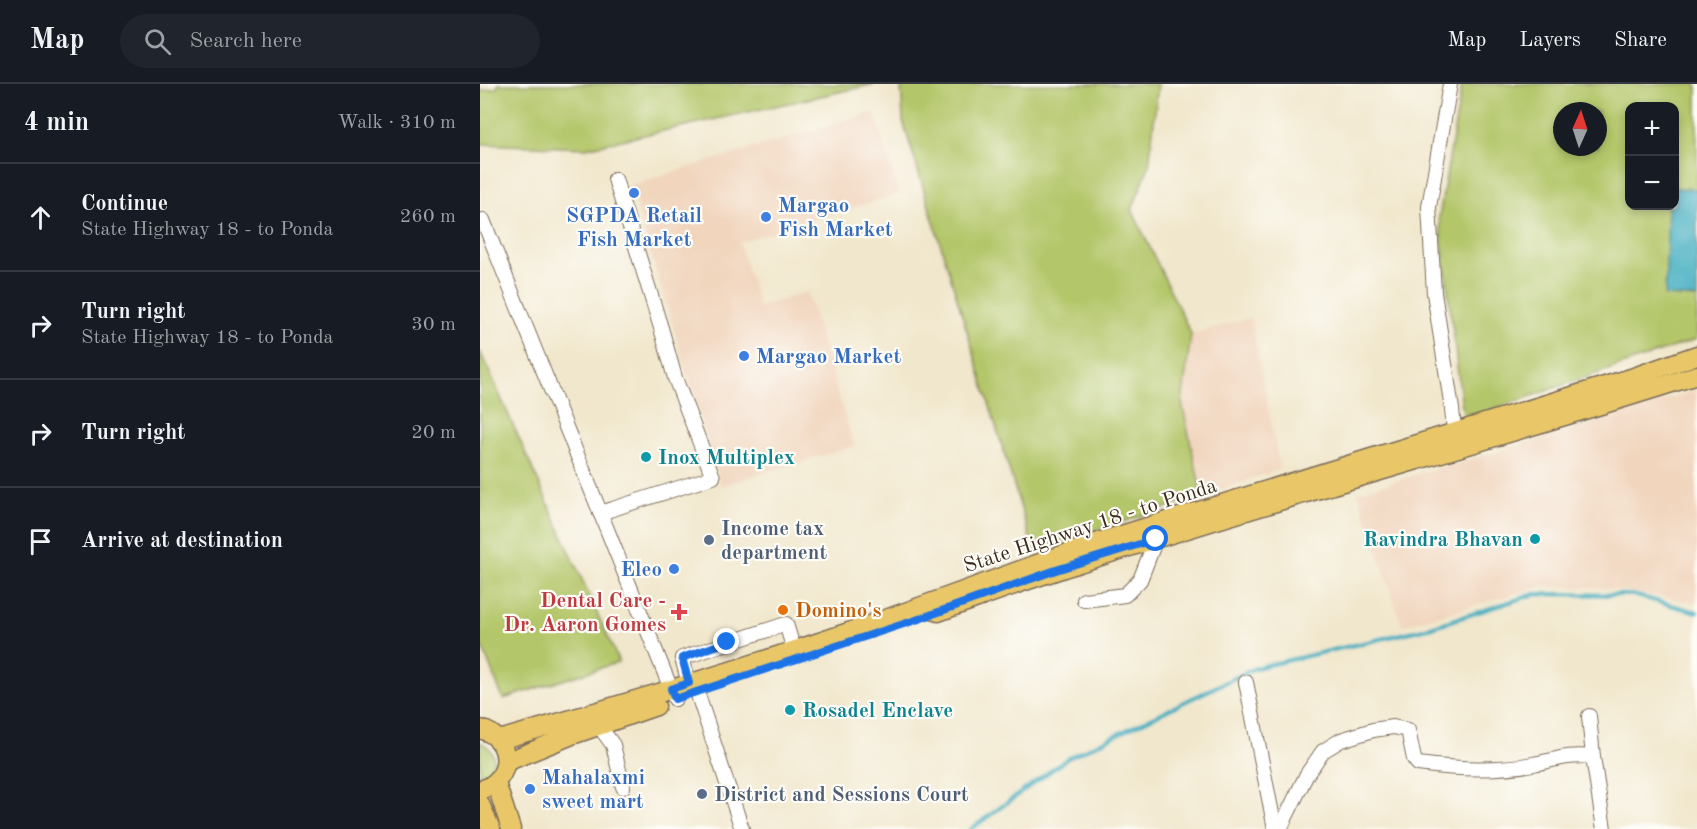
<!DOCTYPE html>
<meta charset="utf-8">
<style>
body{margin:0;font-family:"Old Standard TT",serif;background:#20242c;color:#f1f3f6}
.controls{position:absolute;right:18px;top:18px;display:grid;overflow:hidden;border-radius:12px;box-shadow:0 3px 9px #0003}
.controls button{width:54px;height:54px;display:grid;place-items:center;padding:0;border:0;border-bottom:2px solid #363941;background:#171b24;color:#f1f3f6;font:30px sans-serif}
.compass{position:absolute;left:1073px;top:18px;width:54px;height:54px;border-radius:50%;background:#171b24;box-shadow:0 3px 9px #0003;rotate:3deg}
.stop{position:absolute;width:18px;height:18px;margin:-14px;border:4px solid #1a73e8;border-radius:50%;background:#fff}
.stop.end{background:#1a73e8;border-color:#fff;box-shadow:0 2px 6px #0008}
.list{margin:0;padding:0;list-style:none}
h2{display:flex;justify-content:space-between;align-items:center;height:78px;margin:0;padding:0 24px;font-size:26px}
h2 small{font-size:20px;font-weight:400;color:#9ea1a6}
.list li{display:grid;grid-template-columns:39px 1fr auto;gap:18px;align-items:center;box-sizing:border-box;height:108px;padding:0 24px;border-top:2px solid #363941}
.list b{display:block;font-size:22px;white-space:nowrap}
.list p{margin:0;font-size:20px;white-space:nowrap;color:#9ea1a6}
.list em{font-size:20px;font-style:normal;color:#9ea1a6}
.icon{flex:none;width:33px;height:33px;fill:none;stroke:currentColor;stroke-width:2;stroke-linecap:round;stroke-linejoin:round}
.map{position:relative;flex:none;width:1217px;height:745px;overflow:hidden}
header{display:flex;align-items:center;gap:36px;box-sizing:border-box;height:84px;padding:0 30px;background:#171b24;border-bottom:2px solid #363941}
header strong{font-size:28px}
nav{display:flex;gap:33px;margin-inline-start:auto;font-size:21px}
.search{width:420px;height:54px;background:#20242c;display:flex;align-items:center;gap:15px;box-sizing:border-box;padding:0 21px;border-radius:33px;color:#9ea1a6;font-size:22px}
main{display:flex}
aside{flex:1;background:#171b24}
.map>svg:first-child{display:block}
.built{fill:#f1d5bd}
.green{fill:#b3c669;stroke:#777844;stroke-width:1.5;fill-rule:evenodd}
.water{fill:#43aec1;stroke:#3f6c70;stroke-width:1.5}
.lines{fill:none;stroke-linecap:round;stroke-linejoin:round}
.stream{stroke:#43aec1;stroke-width:4}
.minor-casing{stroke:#7b6c5b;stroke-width:16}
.major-casing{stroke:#7b6c5b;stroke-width:21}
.minor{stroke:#fff;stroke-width:14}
.major{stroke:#e9c769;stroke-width:18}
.route{stroke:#1a73e8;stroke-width:8}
.shop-dot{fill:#3f7fe0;stroke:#fdfcf7;stroke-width:2}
.culture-dot{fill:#0f9aa8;stroke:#fdfcf7;stroke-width:2}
.service-dot{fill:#5c6f8a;stroke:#fdfcf7;stroke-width:2}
.food-dot{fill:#e8710a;stroke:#fdfcf7;stroke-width:2}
.health-dot{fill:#e0444e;stroke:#fdfcf7;stroke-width:2}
.labels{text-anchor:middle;stroke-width:4.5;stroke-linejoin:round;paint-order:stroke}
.shop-label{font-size:21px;font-weight:bold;fill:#366cbe;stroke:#fdfcf7;text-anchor:start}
.culture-label{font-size:21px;font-weight:bold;fill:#0d838f;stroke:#fdfcf7;text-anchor:start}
.street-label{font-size:21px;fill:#3b2a1e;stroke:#fdfcf7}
.service-label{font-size:21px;font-weight:bold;fill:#4e5e75;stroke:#fdfcf7;text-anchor:start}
.health-label{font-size:21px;font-weight:bold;fill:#be3a42;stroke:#fdfcf7;text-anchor:end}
.food-label{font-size:21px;font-weight:bold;fill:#c56008;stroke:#fdfcf7;text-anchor:start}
</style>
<header>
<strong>Map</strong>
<div class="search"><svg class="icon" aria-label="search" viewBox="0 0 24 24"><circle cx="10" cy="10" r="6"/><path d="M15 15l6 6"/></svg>Search here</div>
<nav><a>Map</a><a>Layers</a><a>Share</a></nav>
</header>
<main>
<aside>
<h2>4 min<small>Walk · 310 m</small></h2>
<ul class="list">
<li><svg class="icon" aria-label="ahead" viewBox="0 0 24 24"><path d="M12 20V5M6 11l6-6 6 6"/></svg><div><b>Continue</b><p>State Highway 18 - to Ponda</p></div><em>260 m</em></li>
<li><svg class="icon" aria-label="right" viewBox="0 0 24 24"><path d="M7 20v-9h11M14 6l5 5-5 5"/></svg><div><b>Turn right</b><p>State Highway 18 - to Ponda</p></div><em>30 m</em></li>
<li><svg class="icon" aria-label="right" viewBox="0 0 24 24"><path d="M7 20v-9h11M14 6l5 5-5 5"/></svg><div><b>Turn right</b></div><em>20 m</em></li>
<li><svg class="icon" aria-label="arrive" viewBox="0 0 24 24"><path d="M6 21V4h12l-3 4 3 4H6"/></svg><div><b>Arrive at destination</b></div></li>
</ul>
</aside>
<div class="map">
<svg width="1217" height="745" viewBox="0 0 1217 745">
<rect width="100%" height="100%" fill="#fdfcf7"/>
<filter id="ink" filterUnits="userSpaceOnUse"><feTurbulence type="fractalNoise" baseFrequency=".0167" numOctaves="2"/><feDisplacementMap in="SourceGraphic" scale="12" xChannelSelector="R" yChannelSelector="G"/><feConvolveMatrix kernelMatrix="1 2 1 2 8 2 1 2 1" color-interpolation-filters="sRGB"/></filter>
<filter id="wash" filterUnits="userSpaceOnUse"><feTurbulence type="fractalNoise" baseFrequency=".008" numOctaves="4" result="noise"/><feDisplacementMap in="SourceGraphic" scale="24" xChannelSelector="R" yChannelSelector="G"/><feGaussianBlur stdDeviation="1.35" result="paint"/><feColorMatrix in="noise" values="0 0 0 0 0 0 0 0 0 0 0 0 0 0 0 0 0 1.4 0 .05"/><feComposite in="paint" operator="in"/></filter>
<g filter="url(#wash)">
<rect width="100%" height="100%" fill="#f1e7cc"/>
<g class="built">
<polygon points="394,28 419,110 259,158 279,223 327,208 374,362 241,402 150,101"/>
<polygon points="771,234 800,385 722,412 702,319 711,250"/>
<polygon points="1217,306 1217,519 1126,504 1062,502 922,542 878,408 1033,363"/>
</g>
<g class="green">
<polygon points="18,0 395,0 106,64 0,60 0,7 17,4"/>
<polygon points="421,0 678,0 669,82 652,126 711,250 702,319 722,412 554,467 423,37"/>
<path d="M982,0H1217V255L985,335L982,323L959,133ZM1150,22H1194V122H1150ZM1082,27H1118V63H1082Z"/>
<polygon points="0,267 139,578 23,615 0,557"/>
<path d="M0,658C19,667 18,687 0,696Z"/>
</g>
<polygon class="water" points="1195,104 1217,105 1217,214 1185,212 1188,122 1194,122"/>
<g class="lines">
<polyline class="stream" points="491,745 588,674 775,584 948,544 1055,510 1153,511 1217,528"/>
</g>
</g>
<g filter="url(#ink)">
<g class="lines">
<defs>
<g id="minor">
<polyline points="970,0 949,123 954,209 972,325 975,357"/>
<polyline points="3,136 195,615"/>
<polyline points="120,429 233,393 195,294 181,244 135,95"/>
<polyline points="604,516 645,511 660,496 676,455"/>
<polyline points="766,598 795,745"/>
<polyline points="209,599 202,574 306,540 314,566"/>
<polyline points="217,608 262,745"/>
<polyline points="1109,632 1113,673"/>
<polyline points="119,642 133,661 143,703"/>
<path d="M800,745L827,690L843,667L861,656L893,646L913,643L928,646L934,675L938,680C975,685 1016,687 1053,680C1076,676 1087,670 1113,673L1124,745"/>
</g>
<g id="major">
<path d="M458,528C498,514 538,499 578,486C790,416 1005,359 1217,291"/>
<path d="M0,645C34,654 34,697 0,706"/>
<path d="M19,656C134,623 250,589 363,550C451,520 537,486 625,456L1154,293L1217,271"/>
<polyline points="26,678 92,651 176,622"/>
<polyline points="16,699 31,745"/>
<polyline points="0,720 11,745"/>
</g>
</defs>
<use href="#minor" class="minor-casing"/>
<use href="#major" class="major-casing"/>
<use href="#minor" class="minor"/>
<use href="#major" class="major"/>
</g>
</g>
<g class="lines" filter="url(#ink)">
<polyline class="route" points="247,558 202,574 209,599 191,605 195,615 439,535 576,486 676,455"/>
</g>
<g class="shop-dot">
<circle cx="154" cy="109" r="6"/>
<circle cx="286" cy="133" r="6"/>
<circle cx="264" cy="272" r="6"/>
<circle cx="194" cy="485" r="6"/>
<circle cx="50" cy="705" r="6"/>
</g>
<g class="culture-dot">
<circle cx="166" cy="373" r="6"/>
<circle cx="1055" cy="455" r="6"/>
<circle cx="310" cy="626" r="6"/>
</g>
<g class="service-dot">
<circle cx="229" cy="456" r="6"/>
<circle cx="222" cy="710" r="6"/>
</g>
<circle class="food-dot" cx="303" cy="526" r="6"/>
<path class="health-dot" d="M196 519h6v6h6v6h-6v6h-6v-6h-6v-6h6z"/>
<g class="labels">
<g class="shop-label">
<text x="298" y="128">Margao<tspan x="298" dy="24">Fish Market</tspan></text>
<text x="154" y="138" text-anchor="middle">SGPDA Retail<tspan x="154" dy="24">Fish Market</tspan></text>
<text x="276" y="279">Margao Market</text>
<text x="182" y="492" text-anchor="end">Eleo</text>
<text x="62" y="700">Mahalaxmi<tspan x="62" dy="24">sweet mart</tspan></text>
</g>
<g class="culture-label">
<text x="178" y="380">Inox Multiplex</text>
<text x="1043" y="462" text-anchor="end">Ravindra Bhavan</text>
<text x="322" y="633">Rosadel Enclave</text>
</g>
<g class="street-label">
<text transform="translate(610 441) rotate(-18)" y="7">State Highway 18 - to Ponda</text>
</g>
<g class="service-label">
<text x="241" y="451">Income tax<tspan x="241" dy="24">department</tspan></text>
<text x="234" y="717">District and Sessions Court</text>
</g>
<g class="health-label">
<text x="186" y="523">Dental Care -<tspan x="186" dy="24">Dr. Aaron Gomes</tspan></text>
</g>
<g class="food-label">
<text x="315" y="533">Domino's</text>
</g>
</g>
</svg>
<div class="controls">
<button>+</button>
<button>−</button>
</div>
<svg class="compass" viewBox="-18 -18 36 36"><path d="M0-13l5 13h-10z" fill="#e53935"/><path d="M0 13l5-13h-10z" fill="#9ea1a6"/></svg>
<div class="stop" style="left:676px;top:455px"></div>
<div class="stop end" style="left:247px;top:558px"></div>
</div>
</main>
